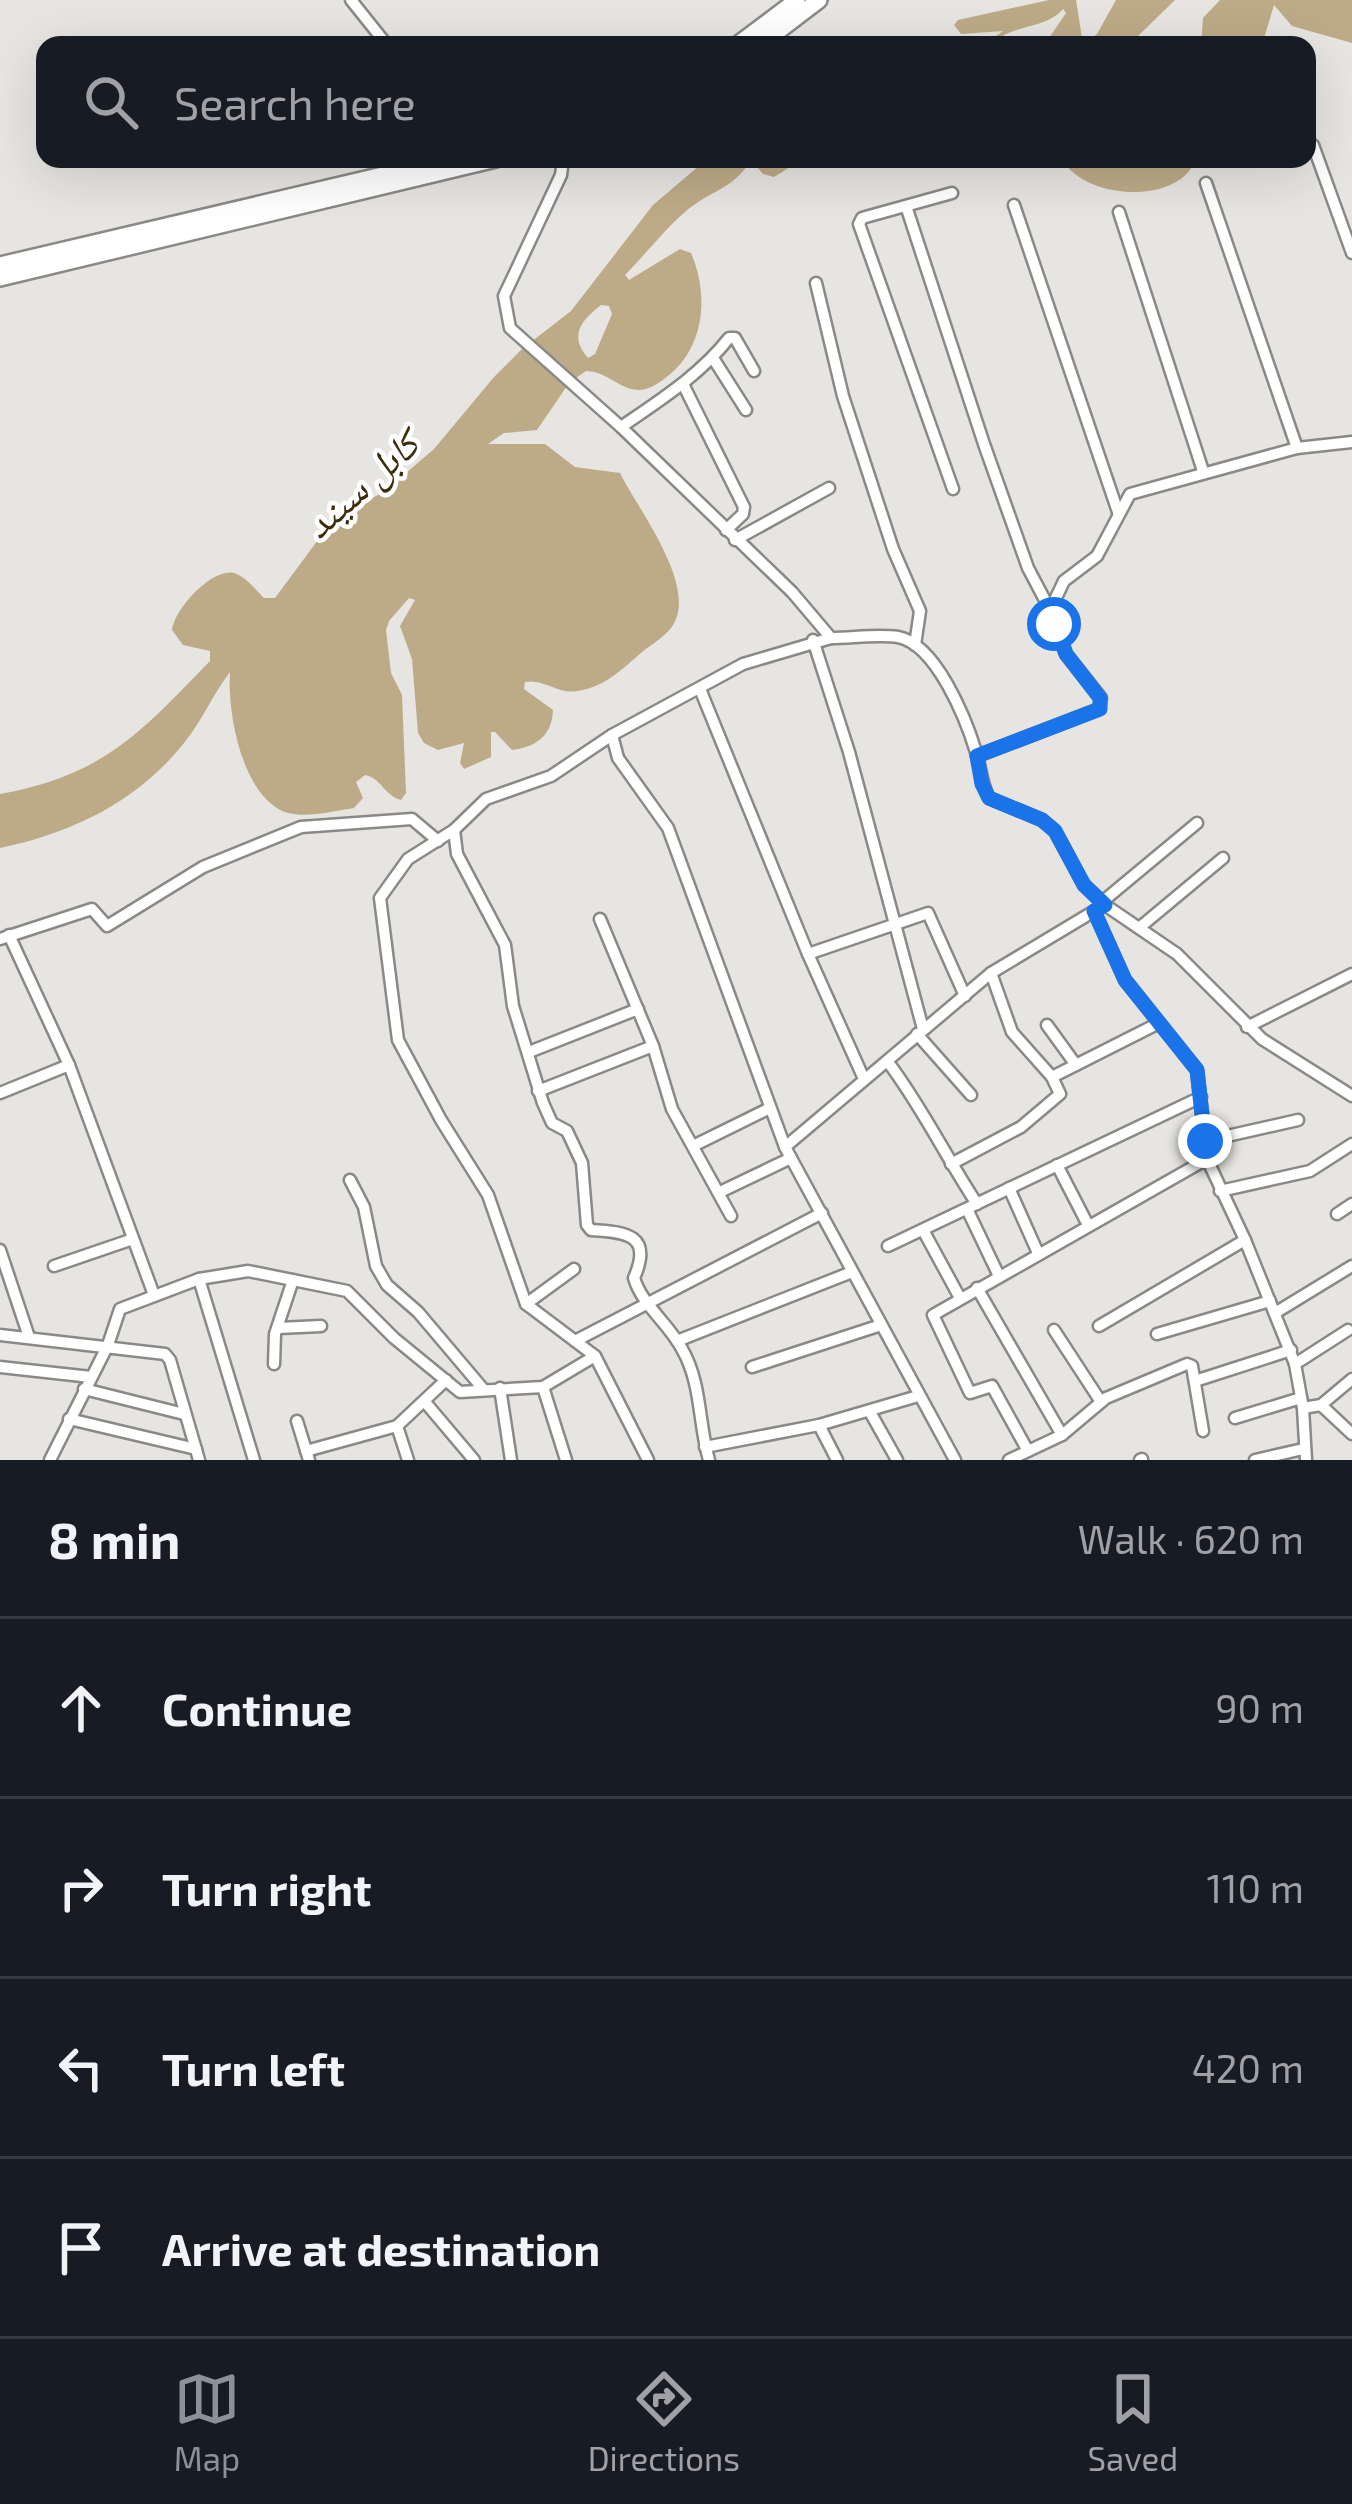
<!DOCTYPE html>
<meta charset="utf-8">
<style>
body{margin:0;font-family:"Exo 2","Noto Naskh Arabic",sans-serif;background:#242831;color:#f1f3f6}
.stop{position:absolute;width:36px;height:36px;margin:-27px;border:9px solid #1a73e8;border-radius:50%;background:#fff}
.stop.end{background:#1a73e8;border-color:#fff;box-shadow:0 3px 12px #0008}
.list{margin:0;padding:0;list-style:none}
h2{display:flex;justify-content:space-between;align-items:center;height:156px;margin:0;padding:0 48px;font-size:51px}
h2 small{font-size:39px;font-weight:400;color:#9ea1a6}
.list li{display:grid;grid-template-columns:78px 1fr auto;gap:36px;align-items:center;box-sizing:border-box;height:180px;padding:0 48px;border-top:3px solid #363941}
.list b{display:block;font-size:45px;white-space:nowrap}
.list em{font-size:39px;font-style:normal;color:#9ea1a6}
.icon{flex:none;width:66px;height:66px;fill:none;stroke:currentColor;stroke-width:2;stroke-linecap:round;stroke-linejoin:round}
.map{position:relative;flex:none;width:1352px;height:1460px;overflow:hidden}
.search{position:absolute;background:#171b24;box-shadow:0 12px 48px #0002;left:36px;right:36px;top:36px;height:132px;display:flex;align-items:center;gap:30px;box-sizing:border-box;padding:0 42px;border-radius:24px;color:#9ea1a6;font-size:45px}
.sheet{height:876px;background:#171b24}
nav{display:flex;justify-content:space-around;align-items:center;box-sizing:border-box;height:168px;border-top:3px solid #363941;background:#171b24;font-size:33px;color:#9ea1a6}
nav a{display:grid;justify-items:center;gap:6px}
nav .on{color:#8c9099}
.map>svg:first-child{display:block}
.water{fill:#bdab87;fill-rule:evenodd}
.lines{fill:none;stroke-linecap:round;stroke-linejoin:round}
.minor-casing{stroke:#8b8986;stroke-width:15}
.highway-casing{stroke:#8b8986;stroke-width:20}
.minor{stroke:#fff;stroke-width:10}
.highway{stroke:#fff;stroke-width:15}
.route{stroke:#1a73e8;stroke-width:15}
.labels{text-anchor:middle;stroke-width:9;stroke-linejoin:round;paint-order:stroke}
.water-label{font-size:39px;font-style:italic;fill:#3b2d0e;stroke:#fff}
</style>
<div class="map">
<svg width="1352" height="1460" viewBox="0 0 1352 1460">
<rect width="100%" height="100%" fill="#e7e5e1"/>
<g class="water">
<path d="M1049,0H1076L1082,38L1087,41L1097,34L1116,0H1175L1138,36L1135,45H1030L1047,41L1066,13L1063,9C1044,31 1009,23 993,45H909C941,37 977,52 1003,31L961,34L954,25L958,20Z"/>
<polygon points="1220,0 1352,0 1352,43 1292,26 1274,5 1262,45 1201,45 1203,18"/>
<path d="M707,159H803L774,177L763,174L751,160C733,190 710,190 685,212C663,231 645,255 625,275L629,280L680,249L691,253C710,297 704,351 664,379C656,385 648,390 638,390C619,389 606,371 586,371L569,383L537,430L504,433L488,444H545L575,467L620,473C637,508 701,589 671,628C664,637 651,645 642,652C622,669 605,687 578,691C559,695 543,678 525,682L524,689L553,710C552,735 537,747 512,750L495,732H491V757L464,769L460,763L464,743L438,750L424,743L418,733L412,659L400,626L415,600L409,598L389,621L386,630L391,673L402,695L406,793L401,800C385,796 381,778 365,775L356,782L363,798L354,808C334,811 308,818 288,813C242,799 227,712 230,672C213,694 202,721 184,743C137,802 72,833 0,848V794C104,775 140,733 210,661V651L183,645L172,630C174,610 211,568 234,573C245,576 256,590 264,598H275L332,521L385,491L434,449L494,377L522,349L571,311L653,205ZM601,305L609,306L612,314L595,354L588,358C568,335 582,320 601,305Z"/>
<path d="M1062,159H1196C1179,206 1084,200 1062,159Z"/>
</g>
<g class="lines">
<defs>
<g id="minor">
<polyline points="351,0 387,45"/>
<polyline points="1313,145 1352,253"/>
<path d="M563,159L561,175L504,296L510,328L621,427L792,592L831,638C852,638 877,634 898,637C936,644 966,719 976,752C981,768 981,783 989,798L1042,820L1055,831L1084,885L1105,905L1177,954L1262,1039L1352,1096"/>
<polyline points="1206,183 1297,448"/>
<polyline points="952,193 862,218 859,224 953,489"/>
<polyline points="1014,205 1118,512"/>
<polyline points="906,206 984,444 1028,568 1047,604 1053,604 1064,581 1097,556 1130,494 1297,448 1352,442"/>
<polyline points="1119,212 1203,471"/>
<polyline points="816,283 843,396 893,549 920,611 915,645"/>
<polyline points="713,358 746,410"/>
<polyline points="683,384 744,507 743,514 726,530"/>
<path d="M621,427C660,400 700,375 729,338H735L754,371"/>
<polyline points="735,540 829,488"/>
<polyline points="813,640 849,752 923,1029"/>
<polyline points="700,689 808,954 864,1079"/>
<polyline points="612,735 618,758 668,828 785,1147 955,1460"/>
<polyline points="977,756 1099,709 1101,698 1066,654 1051,605"/>
<path d="M454,830L457,854L505,945L513,1006L543,1103L552,1123L567,1131L582,1163L587,1225L591,1230C627,1232 653,1235 634,1278C642,1305 669,1324 682,1349C702,1384 698,1422 709,1460"/>
<polyline points="1102,902 1197,823"/>
<polyline points="1094,911 1125,980 1197,1070 1207,1159 1245,1240 1295,1364 1303,1408 1306,1460"/>
<polyline points="600,919 653,1046 672,1109 731,1216"/>
<polyline points="1139,928 1223,858"/>
<polyline points="9,935 69,1065 154,1295"/>
<polyline points="0,939 92,909 107,926 203,867 301,827 412,819 438,841"/>
<polyline points="808,954 928,913 965,996"/>
<polyline points="1047,1025 1076,1065"/>
<polyline points="1247,1027 1352,974"/>
<polyline points="917,1034 971,1095"/>
<polyline points="529,1052 638,1009"/>
<path d="M888,1062C922,1107 946,1157 977,1204"/>
<polyline points="1052,1077 1159,1023"/>
<polyline points="538,1091 653,1046"/>
<polyline points="0,1093 69,1065"/>
<polyline points="1205,1141 1298,1120"/>
<polyline points="695,1145 770,1108"/>
<polyline points="785,1147 991,973 1096,910"/>
<polyline points="951,1164 1021,1127 1060,1094 1052,1077 1012,1032 991,973"/>
<polyline points="1057,1165 1088,1225"/>
<polyline points="350,1180 364,1207 376,1266 387,1285 418,1312 484,1390"/>
<polyline points="1009,1188 1038,1253"/>
<polyline points="1220,1191 1310,1171 1352,1144"/>
<polyline points="720,1192 791,1158"/>
<polyline points="967,1209 999,1276"/>
<polyline points="1337,1214 1352,1204"/>
<polyline points="923,1230 960,1298"/>
<polyline points="888,1246 1201,1097"/>
<polyline points="0,1250 29,1337"/>
<polyline points="54,1266 133,1239"/>
<polyline points="199,1279 254,1460"/>
<polyline points="977,1288 1062,1435"/>
<polyline points="526,1304 574,1269"/>
<polyline points="1275,1313 1352,1266"/>
<polyline points="1099,1326 1245,1240"/>
<polyline points="278,1328 321,1326"/>
<polyline points="1054,1330 1101,1402"/>
<polyline points="1157,1334 1270,1301"/>
<polyline points="0,1335 165,1354 170,1360 199,1460"/>
<polyline points="575,1341 822,1213"/>
<polyline points="677,1341 852,1272"/>
<polyline points="274,1364 275,1334 293,1280"/>
<polyline points="1295,1364 1348,1330"/>
<polyline points="0,1367 91,1377"/>
<polyline points="752,1367 881,1325"/>
<polyline points="1195,1381 1291,1350"/>
<polyline points="543,1387 566,1460"/>
<polyline points="500,1388 511,1460"/>
<polyline points="84,1389 184,1414"/>
<polyline points="425,1402 474,1460"/>
<polyline points="1321,1405 1352,1434"/>
<polyline points="1303,1408 1321,1405 1352,1379"/>
<polyline points="870,1412 897,1460"/>
<polyline points="1235,1418 1301,1398"/>
<polyline points="69,1419 196,1449"/>
<polyline points="297,1421 309,1460"/>
<polyline points="819,1425 837,1460"/>
<polyline points="397,1426 408,1460"/>
<polyline points="705,1447 819,1425 918,1396"/>
<polyline points="306,1451 397,1426 446,1380"/>
<polyline points="1028,1451 992,1386 970,1393 933,1315 1207,1159"/>
<polyline points="50,1460 108,1345 120,1309 199,1279 248,1271 347,1291 394,1338 460,1392 543,1387 595,1356"/>
<polyline points="648,1460 595,1356 526,1304 488,1195 441,1120 398,1040 380,898 408,859 454,830 486,799 551,776 612,735 743,664 831,638"/>
<polyline points="1009,1460 1062,1435 1106,1398 1187,1364 1192,1366 1203,1431"/>
<polyline points="1140,1460 1142,1459"/>
<polyline points="1255,1460 1303,1449"/>
</g>
<g id="highway">
<polyline points="737,45 797,0"/>
<polyline points="760,45 819,0"/>
<polyline points="0,265 451,159"/>
<polyline points="0,278 496,159"/>
</g>
</defs>
<use href="#minor" class="minor-casing"/>
<use href="#highway" class="highway-casing"/>
<use href="#minor" class="minor"/>
<use href="#highway" class="highway"/>
</g>
<g class="lines">
<polyline class="route" points="1054,624 1066,654 1100,698 1100,709 977,756 982,784 989,798 1042,820 1055,831 1084,885 1105,905 1094,911 1125,980 1197,1070 1205,1141"/>
</g>
<g class="labels">
<g class="water-label">
<text transform="translate(361 484) rotate(-42)" y="14">کابل سيند</text>
</g>
</g>
</svg>
<div class="stop" style="left:1054px;top:624px"></div>
<div class="stop end" style="left:1205px;top:1141px"></div>
<div class="search"><svg class="icon" aria-label="search" viewBox="0 0 24 24"><circle cx="10" cy="10" r="6"/><path d="M15 15l6 6"/></svg>Search here</div>
</div>
<section class="sheet">
<h2>8 min<small>Walk · 620 m</small></h2>
<ul class="list">
<li><svg class="icon" aria-label="ahead" viewBox="0 0 24 24"><path d="M12 20V5M6 11l6-6 6 6"/></svg><div><b>Continue</b></div><em>90 m</em></li>
<li><svg class="icon" aria-label="right" viewBox="0 0 24 24"><path d="M7 20v-9h11M14 6l5 5-5 5"/></svg><div><b>Turn right</b></div><em>110 m</em></li>
<li><svg class="icon" aria-label="left" viewBox="0 0 24 24"><path d="M17 20v-9H6M10 6l-5 5 5 5"/></svg><div><b>Turn left</b></div><em>420 m</em></li>
<li><svg class="icon" aria-label="arrive" viewBox="0 0 24 24"><path d="M6 21V4h12l-3 4 3 4H6"/></svg><div><b>Arrive at destination</b></div></li>
</ul>
</section>
<nav>
<a class="on"><svg class="icon" aria-label="map" viewBox="0 0 24 24"><path d="M3 6l6-2 6 2 6-2v14l-6 2-6-2-6 2zM9 4v14M15 6v14"/></svg>Map</a>
<a><svg class="icon" aria-label="directions" viewBox="0 0 24 24"><path d="M12 3l9 9-9 9-9-9zM9 14v-3h6M13 9l2 2-2 2"/></svg>Directions</a>
<a><svg class="icon" aria-label="saved" viewBox="0 0 24 24"><path d="M7 4h10v16l-5-4-5 4z"/></svg>Saved</a>
</nav>
